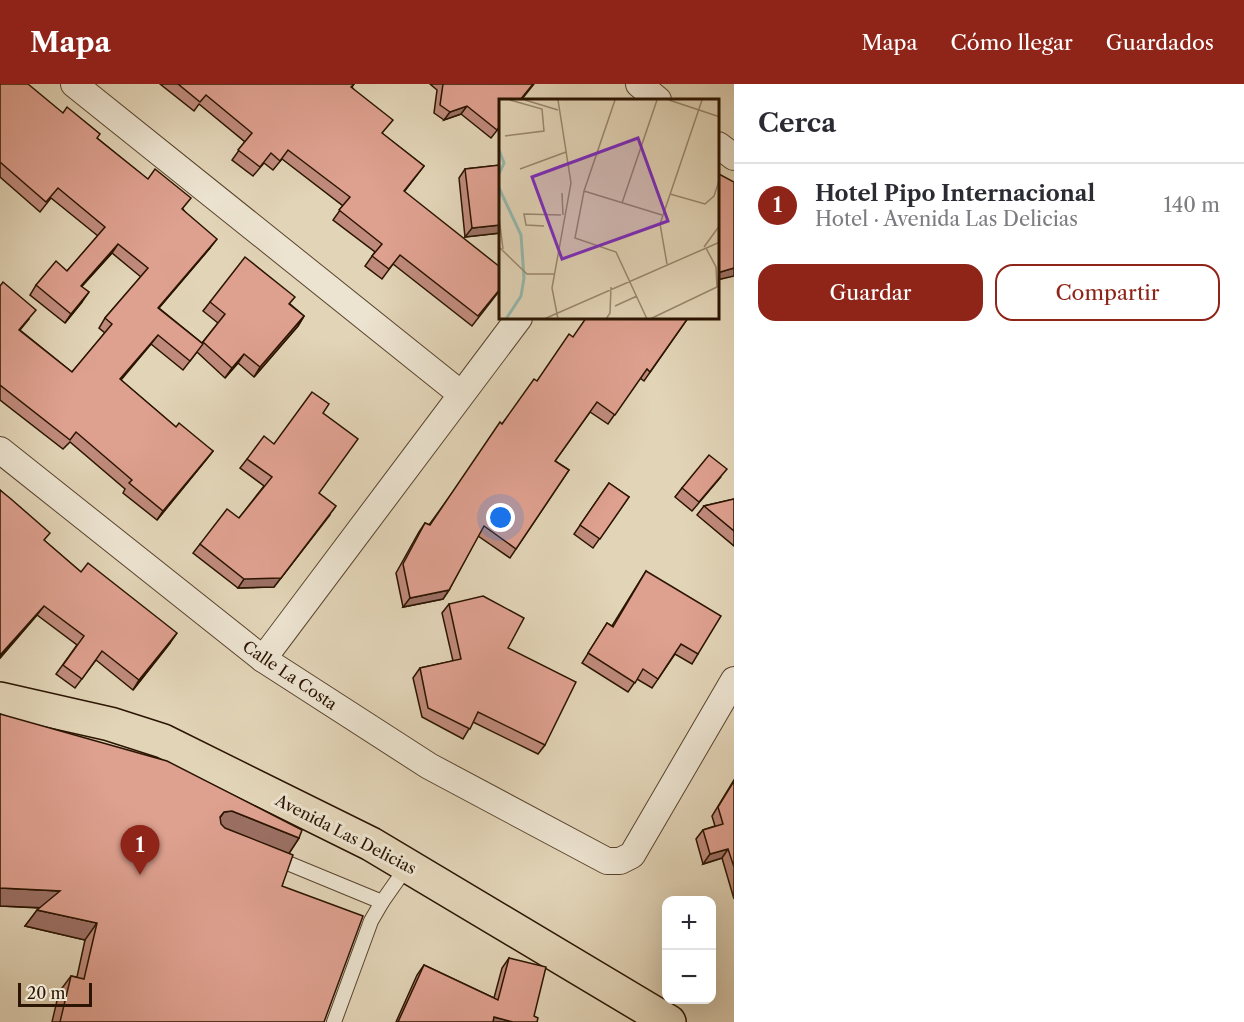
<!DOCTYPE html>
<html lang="es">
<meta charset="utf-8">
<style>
body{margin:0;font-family:"Libre Caslon Text",serif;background:#f2f2f3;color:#2b2b33}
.controls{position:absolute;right:18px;bottom:18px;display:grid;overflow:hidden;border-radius:12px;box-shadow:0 6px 24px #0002}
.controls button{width:54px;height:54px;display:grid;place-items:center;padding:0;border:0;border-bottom:2px solid #e1e1e2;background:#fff;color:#2b2b33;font:30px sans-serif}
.scale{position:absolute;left:18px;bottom:15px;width:74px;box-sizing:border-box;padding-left:6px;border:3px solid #2b1401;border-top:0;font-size:16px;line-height:21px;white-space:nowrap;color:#2b1401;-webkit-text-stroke:4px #ece3d0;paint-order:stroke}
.you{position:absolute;left:501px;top:434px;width:21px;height:21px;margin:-15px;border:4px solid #fff;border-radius:50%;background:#1a73e8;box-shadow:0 0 0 9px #1a73e833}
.badge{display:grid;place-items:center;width:39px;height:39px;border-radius:50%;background:#8f2418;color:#fff;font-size:20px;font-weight:700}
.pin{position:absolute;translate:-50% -50px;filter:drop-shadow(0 2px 3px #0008)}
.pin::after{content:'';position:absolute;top:32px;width:21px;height:18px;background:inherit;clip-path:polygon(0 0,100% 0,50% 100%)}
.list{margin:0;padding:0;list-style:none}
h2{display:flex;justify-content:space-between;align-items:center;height:78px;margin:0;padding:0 24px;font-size:26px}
h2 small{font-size:20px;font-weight:400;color:#7c7c81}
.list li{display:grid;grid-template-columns:39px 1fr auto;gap:18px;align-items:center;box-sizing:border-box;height:84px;padding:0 24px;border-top:2px solid #e1e1e2}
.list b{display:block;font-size:22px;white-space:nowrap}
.list p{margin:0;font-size:20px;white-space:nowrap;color:#7c7c81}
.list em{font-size:20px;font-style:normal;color:#7c7c81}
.actions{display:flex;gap:12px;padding:18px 24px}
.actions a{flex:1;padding:14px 0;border:2px solid #8f2418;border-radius:18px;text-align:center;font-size:21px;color:#8f2418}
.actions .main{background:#8f2418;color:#fff}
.map{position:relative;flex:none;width:734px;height:938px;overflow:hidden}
header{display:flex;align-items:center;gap:36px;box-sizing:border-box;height:84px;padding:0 30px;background:#8f2418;color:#fff}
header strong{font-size:28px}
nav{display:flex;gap:33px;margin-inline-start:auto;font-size:21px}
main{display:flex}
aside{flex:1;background:#fff}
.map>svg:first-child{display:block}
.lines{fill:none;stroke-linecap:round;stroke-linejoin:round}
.service-casing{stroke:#59442e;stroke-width:16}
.minor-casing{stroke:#59442e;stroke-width:28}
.primary-casing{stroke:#2b1401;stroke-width:36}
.service{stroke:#ece3d0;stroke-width:14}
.minor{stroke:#ece3d0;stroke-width:26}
.primary{stroke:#e2d4b7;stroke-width:33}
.wall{fill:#bf8a7b;stroke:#2b1401;stroke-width:1.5}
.shaded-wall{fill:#9b7064;stroke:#2b1401;stroke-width:1.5}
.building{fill:#dea08f;stroke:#2b1401;stroke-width:1.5}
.labels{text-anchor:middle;stroke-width:6;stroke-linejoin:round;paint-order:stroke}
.street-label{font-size:16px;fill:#2b1401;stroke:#ece3d0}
.inset-river{fill:none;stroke:#95b8af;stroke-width:3}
.inset-road{fill:none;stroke:#99876e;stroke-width:1.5}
.view{fill:#7b2cbf;fill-opacity:0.15;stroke:#7b2cbf;stroke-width:3}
.inset-edge{fill:none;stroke:#2b1401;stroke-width:3}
</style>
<header>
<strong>Mapa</strong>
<nav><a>Mapa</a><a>Cómo llegar</a><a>Guardados</a></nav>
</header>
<main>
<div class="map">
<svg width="734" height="938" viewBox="0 0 734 938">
<rect width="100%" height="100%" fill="#e2d4b7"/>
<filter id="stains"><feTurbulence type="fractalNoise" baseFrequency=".00333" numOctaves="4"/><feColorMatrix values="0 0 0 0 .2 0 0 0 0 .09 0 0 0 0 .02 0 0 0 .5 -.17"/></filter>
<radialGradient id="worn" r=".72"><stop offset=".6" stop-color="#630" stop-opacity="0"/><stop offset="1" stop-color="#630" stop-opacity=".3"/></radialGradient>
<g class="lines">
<defs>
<g id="service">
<polyline points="273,773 382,818 408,781"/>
<polyline points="334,938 371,837 382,818"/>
</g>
<g id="minor">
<polyline points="74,0 461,310"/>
<polyline points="639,0 658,16"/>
<polyline points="718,61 734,73"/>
<polyline points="0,366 263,575 429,682 607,777 620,777 632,771 734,596"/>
<polyline points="263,575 519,234"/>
</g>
<polyline id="primary" points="0,615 110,640 163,657 371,760 669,938"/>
</defs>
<use href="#service" class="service-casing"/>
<use href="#minor" class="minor-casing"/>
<use href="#primary" class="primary-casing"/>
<use href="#service" class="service"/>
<use href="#minor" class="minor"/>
<use href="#primary" class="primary"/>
</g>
<g class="wall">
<polygon points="0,0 63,29 97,54 183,125 210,164 159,224 202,259 218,239 203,227 210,218 290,220 304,232 298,242 254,293 238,279 225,294 197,268 183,286 151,260 121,296 176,343 213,367 157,436 123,409 125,405 70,358 63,365 0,316 0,202 29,235 20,246 72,288 105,249 99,244 105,234 141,193 112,169 82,202 82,218 65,239 30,211 36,201 67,187 98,152 51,114 40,128 0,93"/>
<polygon points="160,0 354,0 352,3 383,50 424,82 404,108 500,206 472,242 393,180 382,195 365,182 375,168 333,136 343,122 282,75 273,86 264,79 253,92 232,76 245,58 199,20 194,27"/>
<polygon points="430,0 534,0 491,54 461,30 444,36 434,29 437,6"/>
<polygon points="500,81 500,149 465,153 459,94 465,85"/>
<polygon points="688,234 644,297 640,294 608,340 590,328 555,377 569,386 510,474 478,452 449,506 443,515 403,523 396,489 419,448 425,439 429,441 502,340 573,253"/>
<polygon points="323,329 319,409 330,431 274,503 238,504 193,469 200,460 239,434 264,402 240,384 247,375 274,360"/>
<polygon points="720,394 692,427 675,413 682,404"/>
<polygon points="609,399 629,413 593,464 574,450"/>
<polygon points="0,406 45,457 81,488 170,559 133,606 96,576 75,604 56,590 77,561 37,531 0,574"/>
<polygon points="734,415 734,462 697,431 704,422"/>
<polygon points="646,487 698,570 692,580 675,570 652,604 637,595 628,608 582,579 607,539 612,542"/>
<polygon points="449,520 508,564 545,661 538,670 473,638 463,655 422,633 413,594 420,584 453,577 442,529"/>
<polygon points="0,630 299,754 289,769 282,802 324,938 52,938 59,908 71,892 77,893 85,856 25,842 39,824 0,822"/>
<polygon points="734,696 734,815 722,774 703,780 696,755 703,746 715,742 712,732"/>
<polygon points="509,874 534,932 537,938 396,938 417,891 424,881 494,914 502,884"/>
</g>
<g class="shaded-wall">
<polygon points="467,22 461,30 444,36 450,28"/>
<polygon points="500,141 500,149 465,153 472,144"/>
<polygon points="217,155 210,164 151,233 158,224"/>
<polygon points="118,160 112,169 74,211 81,202"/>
<polygon points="734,184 734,192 717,196 717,189"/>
<polygon points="89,208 82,218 65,239 71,230"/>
<polygon points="304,232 298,242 254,293 260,283"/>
<polygon points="158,251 151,260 113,304 120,295"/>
<polygon points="244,270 238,279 225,294 232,284"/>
<polygon points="213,367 206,376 157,436 163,427"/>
<polygon points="336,422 274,503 238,504 244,495"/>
<polygon points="449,506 443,515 403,523 410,514"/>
<polygon points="44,522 37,531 0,574 0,572"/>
<polygon points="177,549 170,559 133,606 139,596"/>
<polygon points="232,727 299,754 288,771 212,745 224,728"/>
<polygon points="728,765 722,774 703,780 710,770"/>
<polygon points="0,804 60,807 48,824 0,822"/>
<polygon points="37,826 97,839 85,856 25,842"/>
<polygon points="494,933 513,938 491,938"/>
</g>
<g class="building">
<polygon points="0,0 28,0 63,29 67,23 100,50 97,54 148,95 155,85 191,114 182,125 217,155 158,224 203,260 190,277 158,251 120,295 176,343 179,339 213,367 163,427 129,399 132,396 76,348 70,356 0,301 0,202 3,198 36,226 19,246 72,288 112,240 105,234 148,184 118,160 81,202 89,208 71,230 36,201 56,177 67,187 105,143 58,104 46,118 0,78"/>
<polygon points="178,0 354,0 351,3 393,36 382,49 424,82 404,107 500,183 500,205 478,232 400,171 389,185 372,172 382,160 339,126 350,113 288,66 280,77 271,69 260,83 238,66 252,49 206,11 200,18"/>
<polygon points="443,0 533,0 520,16 500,16 500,42 497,46 467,22 450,28 440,21"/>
<polygon points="500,81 500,141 472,144 465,85"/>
<polygon points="717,89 734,98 734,184 717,189"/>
<polygon points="245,173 295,213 289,220 304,232 260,283 244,270 232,284 203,258 225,230 210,218"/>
<polygon points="586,234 688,234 650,288 647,285 615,331 597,318 555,377 569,386 516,465 484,442 449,506 410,514 403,480 425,439 430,441 500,338 502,340 534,295 537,297 569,250 573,253"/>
<polygon points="312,308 329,320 323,329 358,355 319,409 336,422 281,494 244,495 200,460 227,425 239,434 272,393 247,375 264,352 274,360"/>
<polygon points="709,371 727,385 699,418 682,404"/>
<polygon points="609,399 629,413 600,455 580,441"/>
<polygon points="0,406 11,415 50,449 44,456 81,488 88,479 177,549 139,596 102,567 82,595 63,581 84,552 44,522 0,571"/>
<polygon points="734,415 734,447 704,422"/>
<polygon points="646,487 721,532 698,570 681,560 658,595 643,585 635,599 588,569 607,539 613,543"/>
<polygon points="483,512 524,534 508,564 576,598 545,661 478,628 470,645 428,624 420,584 461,575 449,520"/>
<polygon points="0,630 167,677 302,746 299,754 232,727 224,728 220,733 221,740 225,744 293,771 282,802 363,832 324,938 60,938 71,892 84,895 97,839 37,826 60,807 0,804"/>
<polygon points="734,697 734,783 728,765 710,770 703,746 723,740 718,723"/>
<polygon points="509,874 546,883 534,932 538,934 537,938 513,938 494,933 493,938 398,938 424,881 498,916"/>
</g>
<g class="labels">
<g class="street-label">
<text transform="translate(290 591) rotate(34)" y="6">Calle La Costa</text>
<text transform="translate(346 750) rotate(27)" y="6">Avenida Las Delicias</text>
</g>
</g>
<g transform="translate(499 15)">
<rect width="220" height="220" fill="#e2d4b7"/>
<path class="inset-river" d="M0,51L5,64L0,75M0,89L22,136L25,179L22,197L7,220"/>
<path class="inset-road" d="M26,1L59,11M59,1L72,84L53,189L59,220M116,1L85,92L76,139L117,153L148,220M170,1L221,18M6,37L45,32L43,10L11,1M21,70L67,53M85,92L163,116M63,94L64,116M171,95L206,105L215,97L221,79M123,104L158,1M0,118L4,150M45,127L27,126L25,115L62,116M0,148L28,175H56M205,148L221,126M168,165L161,125L203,1M116,207L138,197M45,220L221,143M107,220L111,214L112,188M151,220L218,188L217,168L207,149"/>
<path class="view" d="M139,39L169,122L63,160L33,78Z"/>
<rect width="220" height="220" class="inset-edge"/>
</g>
<rect width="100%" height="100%" filter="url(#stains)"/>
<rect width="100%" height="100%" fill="url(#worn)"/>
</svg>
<div class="controls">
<button>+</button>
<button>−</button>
</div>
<div class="scale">20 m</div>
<div class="you"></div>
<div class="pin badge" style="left:140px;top:791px">1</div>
</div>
<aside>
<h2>Cerca<small></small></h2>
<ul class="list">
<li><span class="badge">1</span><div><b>Hotel Pipo Internacional</b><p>Hotel · Avenida Las Delicias</p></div><em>140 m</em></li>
</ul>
<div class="actions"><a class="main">Guardar</a><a>Compartir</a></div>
</aside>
</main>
